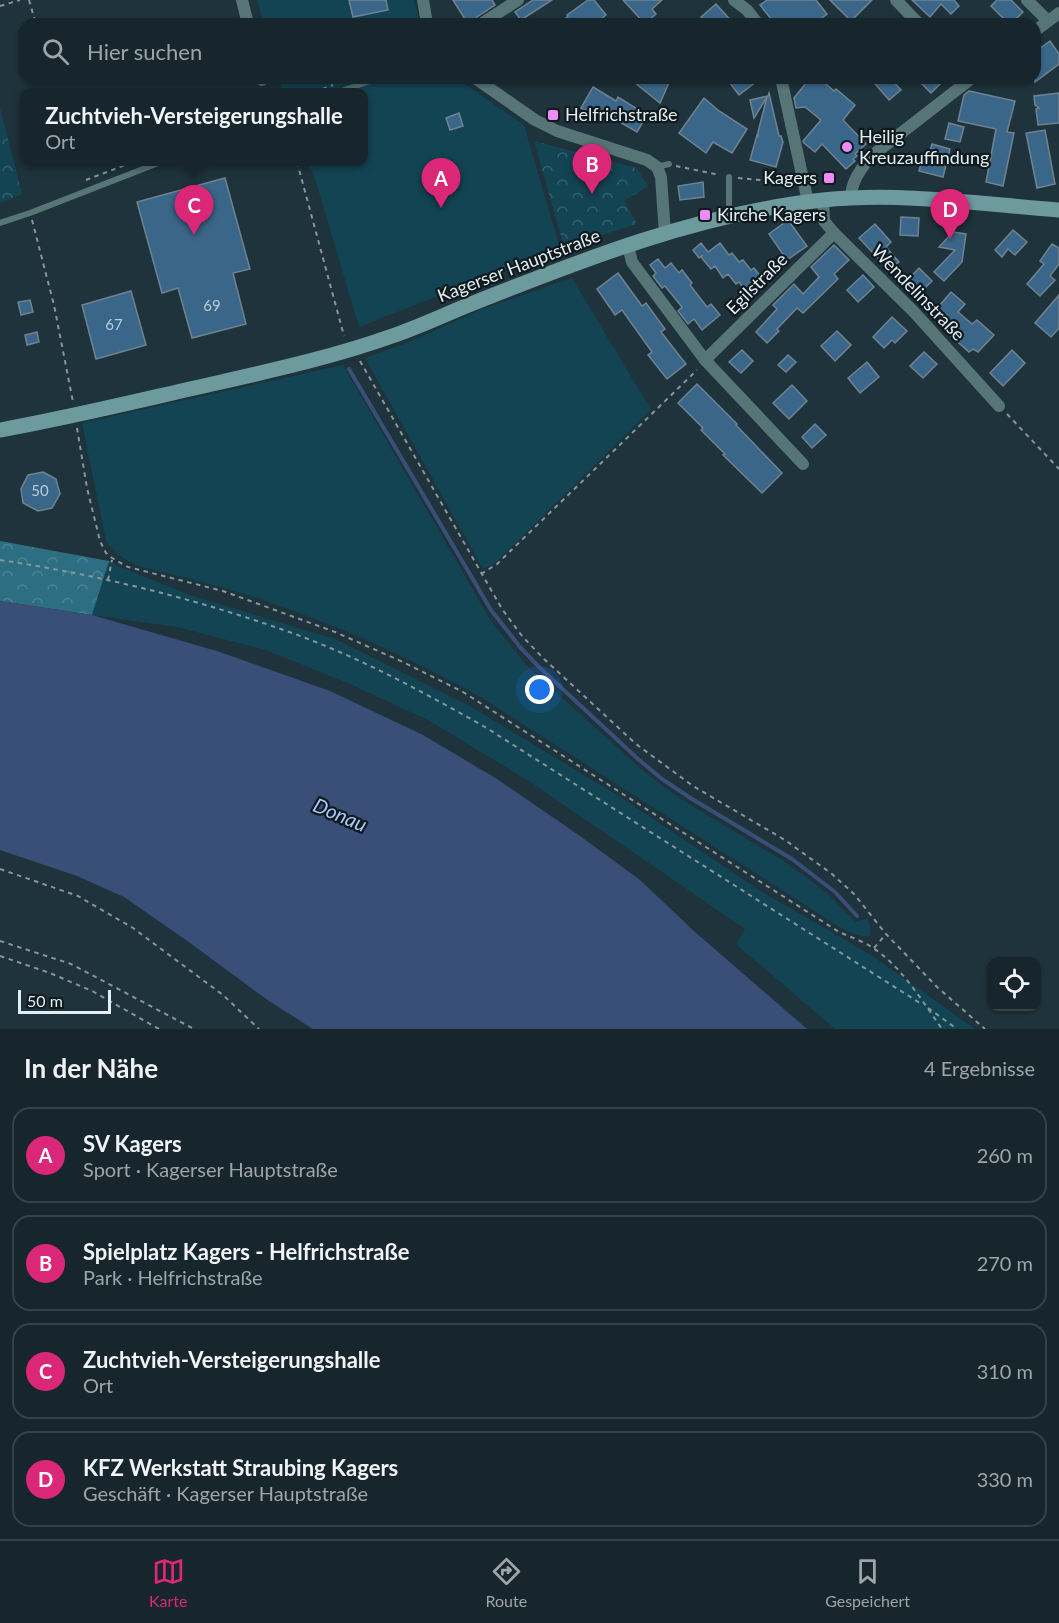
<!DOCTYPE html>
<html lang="de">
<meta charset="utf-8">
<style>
body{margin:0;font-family:Lato,sans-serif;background:#233238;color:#f1f3f6}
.controls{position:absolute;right:18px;bottom:18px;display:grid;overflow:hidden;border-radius:12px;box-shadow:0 2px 4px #0004}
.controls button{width:54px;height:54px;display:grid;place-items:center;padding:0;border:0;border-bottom:2px solid #354348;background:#16262c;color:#f1f3f6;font:30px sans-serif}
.scale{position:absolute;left:18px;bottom:15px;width:93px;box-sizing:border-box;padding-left:6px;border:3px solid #e1eef3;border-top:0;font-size:16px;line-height:21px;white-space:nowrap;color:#e1eef3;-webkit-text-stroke:4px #10191d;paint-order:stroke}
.you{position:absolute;left:540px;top:690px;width:21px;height:21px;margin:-15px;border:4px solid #fff;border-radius:50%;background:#1a73e8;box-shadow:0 0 0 9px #1a73e833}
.badge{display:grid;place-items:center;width:39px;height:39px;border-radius:50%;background:#db2777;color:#fff;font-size:20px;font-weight:700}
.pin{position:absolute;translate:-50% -50px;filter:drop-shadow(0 2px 3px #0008)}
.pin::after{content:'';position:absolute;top:32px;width:21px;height:18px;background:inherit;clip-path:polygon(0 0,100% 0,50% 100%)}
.popup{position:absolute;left:20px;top:88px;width:348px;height:78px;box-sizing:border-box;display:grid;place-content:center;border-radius:12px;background:#16262c;filter:drop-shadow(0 2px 4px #0005);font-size:20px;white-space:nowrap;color:#9ea5a9}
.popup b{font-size:22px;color:#f1f3f6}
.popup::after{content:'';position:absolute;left:50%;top:100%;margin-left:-12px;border:12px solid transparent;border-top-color:#16262c}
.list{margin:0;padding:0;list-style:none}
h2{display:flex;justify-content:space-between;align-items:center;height:78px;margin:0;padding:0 24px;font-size:26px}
h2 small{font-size:20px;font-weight:400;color:#9ea5a9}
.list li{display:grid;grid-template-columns:39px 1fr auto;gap:18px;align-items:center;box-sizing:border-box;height:96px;margin:0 12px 12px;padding:0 12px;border:2px solid #354348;border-radius:18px}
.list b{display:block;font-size:22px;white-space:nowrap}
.list p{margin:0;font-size:20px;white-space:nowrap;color:#9ea5a9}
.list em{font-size:20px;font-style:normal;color:#9ea5a9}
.icon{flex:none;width:33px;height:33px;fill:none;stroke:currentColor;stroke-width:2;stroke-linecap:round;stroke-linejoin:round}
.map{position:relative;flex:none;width:1059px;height:1029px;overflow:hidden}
.search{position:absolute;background:#16262c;box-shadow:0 2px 4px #0004;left:18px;right:18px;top:18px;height:66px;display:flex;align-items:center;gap:15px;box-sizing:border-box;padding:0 21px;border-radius:18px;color:#9ea5a9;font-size:22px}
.sheet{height:510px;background:#16262c}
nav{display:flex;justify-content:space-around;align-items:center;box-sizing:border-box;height:84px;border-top:2px solid #354348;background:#16262c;font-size:16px;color:#9ea5a9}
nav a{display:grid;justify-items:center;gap:3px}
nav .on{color:#db2777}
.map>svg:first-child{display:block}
.green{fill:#134453}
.forest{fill:url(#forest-crowns)}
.park{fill:url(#park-crowns)}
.water{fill:#3a4f78}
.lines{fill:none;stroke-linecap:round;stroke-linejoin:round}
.stream{stroke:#3a4f78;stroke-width:4}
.building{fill:#3a6789;stroke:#708290;stroke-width:1.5}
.path{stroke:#85969c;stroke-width:2;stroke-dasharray:4.5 4.5;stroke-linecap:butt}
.lane{stroke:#577476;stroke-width:6}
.street{stroke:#577476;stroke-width:12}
.secondary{stroke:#6c9a9d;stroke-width:15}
.poi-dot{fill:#ed8cf9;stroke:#10191d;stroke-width:2}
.labels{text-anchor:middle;stroke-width:4.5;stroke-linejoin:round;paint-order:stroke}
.number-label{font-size:15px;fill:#b7ccd8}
.poi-label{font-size:18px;fill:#e1eef3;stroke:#10191d;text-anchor:start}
.street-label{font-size:18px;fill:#e1eef3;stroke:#10191d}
.water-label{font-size:20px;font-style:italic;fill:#abc8ff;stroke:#10191d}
</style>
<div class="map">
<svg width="1059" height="1029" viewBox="0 0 1059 1029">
<defs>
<pattern id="forest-crowns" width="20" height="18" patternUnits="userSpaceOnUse" patternTransform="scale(1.5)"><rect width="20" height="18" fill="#2d6e83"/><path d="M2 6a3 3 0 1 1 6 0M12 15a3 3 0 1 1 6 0" fill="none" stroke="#4b8395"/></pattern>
<pattern id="park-crowns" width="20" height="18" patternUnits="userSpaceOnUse" patternTransform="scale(1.5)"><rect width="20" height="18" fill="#134453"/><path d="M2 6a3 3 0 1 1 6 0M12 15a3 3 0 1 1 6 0" fill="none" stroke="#355f6c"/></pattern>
</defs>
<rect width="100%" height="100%" fill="#1e333b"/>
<g class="green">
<polygon points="257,0 414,0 420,24 264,24"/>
<polygon points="279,78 456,78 524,125 560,248 359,327 313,172 305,162 364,162 364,92 283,92"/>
<polygon points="572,278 651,410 496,562 483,569 365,358 409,342 480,310"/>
<path d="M343,365L491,621L527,666L640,768L668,790L694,807L782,860L809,879L830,896L855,922L868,918L870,927V936C858,937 849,932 838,926L484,699C411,657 335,624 254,597C217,585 178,576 139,566C125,560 115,554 106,541L82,423Z"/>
<polygon points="109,561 125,569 190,595 335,639 468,705 622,798 759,890 871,955 975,1029 835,1029 736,944 745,929 535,785 430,721 350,684 266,650 177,627 92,615"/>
</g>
<polygon class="forest" points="0,541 109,561 92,615 0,601"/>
<g class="park">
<polygon points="0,108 22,194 0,203"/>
<polygon points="534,141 637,168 648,186 624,201 637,224 564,247"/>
</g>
<polygon class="water" points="0,601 92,615 220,652 330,691 423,735 497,779 580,836 640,880 695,932 807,1029 313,1029 269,1001 186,940 124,897 77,876 0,850"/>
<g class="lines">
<polyline class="stream" points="349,369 491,610 520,647 539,667 638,759 662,779 692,799 792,859 835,892 857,916"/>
</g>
<g class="building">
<polygon points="349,0 386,0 388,10 353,17"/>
<polygon points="453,0 492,0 495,5 477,17 473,24 468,24"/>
<polygon points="533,0 552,0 521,20 515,12"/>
<polygon points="588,0 594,0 606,15 595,24 559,24 568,16 567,15"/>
<polygon points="623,0 662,0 652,9 656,14 645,24"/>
<polygon points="767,0 816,0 827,14 814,24 775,24 760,5"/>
<polygon points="830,0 872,0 851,21"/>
<polygon points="912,0 954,0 959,6 951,14 941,4 930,17"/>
<polygon points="997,0 1011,0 1023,12 1011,24 1009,24 991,6"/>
<polygon points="716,4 734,24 707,24 701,17"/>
<polygon points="1050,41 1059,54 1059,64 1035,82 1035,52"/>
<polygon points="629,78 671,78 660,103"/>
<polygon points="726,78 761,78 739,95"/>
<polygon points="810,78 819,78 834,91 836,89 855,105 843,120 866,144 855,154 857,156 853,159 855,161 846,169 822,144 815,152 804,143 803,141 821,120 805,107 796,108 794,98"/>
<polygon points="870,78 890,78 901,90 889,100"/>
<polygon points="916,78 946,78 931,93"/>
<polygon points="593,87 616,101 618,97 647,115 637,132 601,111 597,117 581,108"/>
<polygon points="969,91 1015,101 1007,132 1014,133 1003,186 986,182 996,129 958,121 964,95"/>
<polygon points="769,93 779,136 781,136 783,142 776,167 750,160 757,135 758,136 758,132 767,97 754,118 750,100 768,96"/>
<polygon points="1059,93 1059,123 1038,125 1036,109 1039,108 1035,105 1034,96"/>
<polygon points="704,98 719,111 747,129 732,153 713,142 706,153 679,133"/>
<polygon points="459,113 463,126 450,130 446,118"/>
<polygon points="949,123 964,127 960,142 945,139"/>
<polygon points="1045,130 1055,184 1037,188 1026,133"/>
<polygon points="932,144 950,149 943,177 919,171 923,156 928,157"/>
<polygon points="225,178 250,269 233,273 246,324 192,338 178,288 162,293 137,202"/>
<polygon points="703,182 704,197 680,200 678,186"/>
<polygon points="901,217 919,218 918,236 900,235"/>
<polygon points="788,220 807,246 787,260 769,234"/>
<polygon points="875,224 891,242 886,247 899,262 889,270 859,238"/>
<polygon points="1013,230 1027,242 1015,255 1008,249 1002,257 995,250"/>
<polygon points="953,232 966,234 962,262 944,281 934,272 955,250 939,247"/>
<polygon points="701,243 708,252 720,243 729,255 732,253 739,262 743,260 751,270 754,268 765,282 749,295 739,282 736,284 728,274 723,278 715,266 711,269 701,257 703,255 699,258 693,250"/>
<polygon points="1052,244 1059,248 1059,264 1050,276 1055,280 1040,296 1027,284 1044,264 1040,261"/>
<polygon points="834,245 849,260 834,274 838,279 803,313 797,308 777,329 779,331 767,343 756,332 777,309 773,305 794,284 803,294 819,277 811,267"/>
<polygon points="658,259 665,268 671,263 679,273 682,270 692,283 690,285 707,307 711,304 720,315 702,330 694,319 688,324 678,311 682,307 665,286 662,288 653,276 656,273 650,265"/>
<polygon points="919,268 932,281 916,297 903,285"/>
<polygon points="618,273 642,306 646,303 665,329 661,332 686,364 667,379 648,355 652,352 622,310 615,315 597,289"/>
<polygon points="863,275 874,287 858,302 847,290"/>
<polygon points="131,291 146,345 96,359 82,305"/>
<polygon points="951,292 965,304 958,312 972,324 977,320 994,335 978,352 973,349 969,352 951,336 956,331 934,312"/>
<polygon points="1059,295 1059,328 1051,337 1035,323"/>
<polygon points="30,300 33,312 21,315 18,302"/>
<polygon points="892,317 907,331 895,343 892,340 884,348 873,337"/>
<polygon points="837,331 851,345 835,361 821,346"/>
<polygon points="37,332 39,342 27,345 25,335"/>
<polygon points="742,350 753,361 741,373 729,362"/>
<polygon points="1012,350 1025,363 1003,386 990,373"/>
<polygon points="924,352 937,364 923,378 910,366"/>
<polygon points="788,355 796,362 786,372 778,365"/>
<polygon points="867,362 879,377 860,393 848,378"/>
<polygon points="697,384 737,424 736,425 782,473 762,493 723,455 725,454 701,430 703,428 678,403"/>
<polygon points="792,385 807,401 789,419 773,403"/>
<polygon points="815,424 826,435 812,448 802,437"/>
<polygon points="43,472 56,479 60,494 52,508 38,511 23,503 21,489 28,475"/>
</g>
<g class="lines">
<g class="path">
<polyline points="29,0 36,24"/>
<polyline points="0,6 20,0"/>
<polyline points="314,92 333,85"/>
<polyline points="297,162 344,336"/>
<polyline points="676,166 720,175"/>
<polyline points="738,178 792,183"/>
<polyline points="86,180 133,162"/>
<polyline points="32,220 54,305 73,402"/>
<polyline points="360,361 502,609 522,636 544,659 636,744 693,786 785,840 832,874 854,894 886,934 937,987 985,1029"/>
<polyline points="1007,414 1059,469"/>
<path d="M77,428L87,488L100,541L106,553L112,558L128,567L223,591L335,632L403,662L463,692L839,932C850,937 863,941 873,948C901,966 923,1002 942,1029"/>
<path d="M0,560C99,575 197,599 292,633C359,657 423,692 485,727L923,1005"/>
<polyline points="481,574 497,564 697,370"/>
<polyline points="108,580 112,560"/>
<polyline points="0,869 78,896 133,928 223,995 259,1029"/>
<polyline points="0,941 71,964 194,1029"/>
<polyline points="874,948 886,934"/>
<polyline points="0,956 50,973 92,991 159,1029"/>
<polyline points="928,1008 957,1029"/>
</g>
<g class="lane">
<polyline points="339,92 378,78"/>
<polyline points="657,167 669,164"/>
<polyline points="729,216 729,177"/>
<polyline points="0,223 30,213 161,162"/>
</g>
<g class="street">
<polyline points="242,0 248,24"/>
<polyline points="423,0 427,24"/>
<polyline points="734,0 747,10 758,24"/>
<polyline points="896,0 919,24"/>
<polyline points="1027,0 1048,21"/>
<polyline points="481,24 518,0"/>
<polyline points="1035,31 1059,13"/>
<polyline points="261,78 262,80"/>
<polyline points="475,78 535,120 557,131 647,160 657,167 661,177 665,234"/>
<polyline points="781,78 808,202"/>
<path d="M851,198C851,182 860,171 869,158L972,78"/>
<polyline points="823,200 824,221 834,233 914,312 999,406"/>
<polyline points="628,246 632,262 705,360 803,464"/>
<polyline points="705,360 834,233"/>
</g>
<path class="secondary" d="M0,430C67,418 133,402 199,387C265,372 331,358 395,335C421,326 446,314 471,304C584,259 702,213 823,200C902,192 981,204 1059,210"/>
</g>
<g class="poi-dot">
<rect x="547" y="109" width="12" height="12" rx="3"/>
<circle cx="847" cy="147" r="6"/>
<rect x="823" y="172" width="12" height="12" rx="3"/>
<rect x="699" y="209" width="12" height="12" rx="3"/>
</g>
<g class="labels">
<g class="number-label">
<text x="212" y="311">69</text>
<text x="114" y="330">67</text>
<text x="40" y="496">50</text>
</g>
<g class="poi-label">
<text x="565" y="121">Helfrichstraße</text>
<text x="859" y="143">Heilig<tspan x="859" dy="21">Kreuzauffindung</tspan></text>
<text x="817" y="184" text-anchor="end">Kagers</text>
<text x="717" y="221">Kirche Kagers</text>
</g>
<g class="street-label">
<text transform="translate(519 266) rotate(-21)" y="6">Kagerser Hauptstraße</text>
<text transform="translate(757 284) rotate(-45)" y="6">Egilstraße</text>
<text transform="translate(918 293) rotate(46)" y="6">Wendelinstraße</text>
</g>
<g class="water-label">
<text transform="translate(340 815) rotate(23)" y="7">Donau</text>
</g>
</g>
</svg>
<div class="controls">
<button><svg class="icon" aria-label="locate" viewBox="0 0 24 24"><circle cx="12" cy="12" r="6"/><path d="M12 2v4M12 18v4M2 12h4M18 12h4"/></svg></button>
</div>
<div class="scale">50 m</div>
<div class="you"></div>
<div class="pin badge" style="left:441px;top:208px">A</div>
<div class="pin badge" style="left:592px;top:194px">B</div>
<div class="pin badge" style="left:194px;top:235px">C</div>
<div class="popup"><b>Zuchtvieh-Versteigerungshalle</b>Ort</div>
<div class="pin badge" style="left:950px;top:239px">D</div>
<div class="search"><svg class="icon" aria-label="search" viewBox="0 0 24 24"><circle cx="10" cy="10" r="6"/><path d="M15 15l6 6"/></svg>Hier suchen</div>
</div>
<section class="sheet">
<h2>In der Nähe<small>4 Ergebnisse</small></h2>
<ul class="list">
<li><span class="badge">A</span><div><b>SV Kagers</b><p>Sport · Kagerser Hauptstraße</p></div><em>260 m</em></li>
<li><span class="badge">B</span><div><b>Spielplatz Kagers - Helfrichstraße</b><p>Park · Helfrichstraße</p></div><em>270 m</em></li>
<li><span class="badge">C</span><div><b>Zuchtvieh-Versteigerungshalle</b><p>Ort</p></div><em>310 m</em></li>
<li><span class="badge">D</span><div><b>KFZ Werkstatt Straubing Kagers</b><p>Geschäft · Kagerser Hauptstraße</p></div><em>330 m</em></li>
</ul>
</section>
<nav>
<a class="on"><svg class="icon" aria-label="map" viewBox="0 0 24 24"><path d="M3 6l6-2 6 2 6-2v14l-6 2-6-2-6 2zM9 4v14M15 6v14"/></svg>Karte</a>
<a><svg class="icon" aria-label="directions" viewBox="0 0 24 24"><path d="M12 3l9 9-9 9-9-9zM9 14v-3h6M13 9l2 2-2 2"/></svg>Route</a>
<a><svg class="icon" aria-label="saved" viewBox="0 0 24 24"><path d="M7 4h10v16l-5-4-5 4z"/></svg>Gespeichert</a>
</nav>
